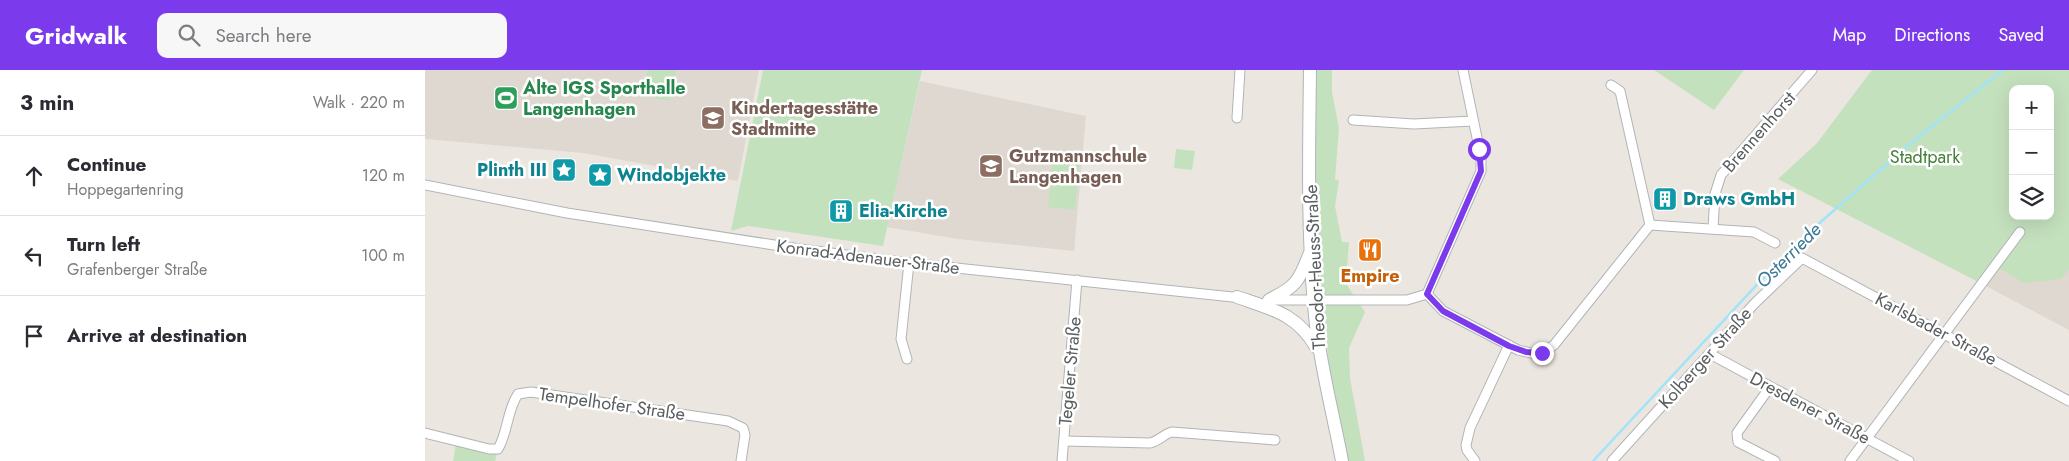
<!DOCTYPE html>
<meta charset="utf-8">
<style>
body{margin:0;font-family:Jost,sans-serif;background:#f7f7f7;color:#2b2b33}
.controls{position:absolute;right:15px;top:15px;display:grid;overflow:hidden;border-radius:10px;box-shadow:0 5px 20px #0002}
.controls button{width:45px;height:45px;display:grid;place-items:center;padding:0;border:0;border-bottom:1px solid #e1e1e2;background:#fff;color:#2b2b33;font:25px sans-serif}
.stop{position:absolute;width:15px;height:15px;margin:-11px;border:4px solid #7c3aed;border-radius:50%;background:#fff}
.stop.end{background:#7c3aed;border-color:#fff;box-shadow:0 1px 5px #0008}
.list{margin:0;padding:0;list-style:none}
h2{display:flex;justify-content:space-between;align-items:center;height:65px;margin:0;padding:0 20px;font-size:21px}
h2 small{font-size:16px;font-weight:400;color:#7c7c81}
.list li{display:grid;grid-template-columns:32px 1fr auto;gap:15px;align-items:center;box-sizing:border-box;height:80px;padding:0 20px;border-top:1px solid #e1e1e2}
.list b{display:block;font-size:19px;white-space:nowrap}
.list p{margin:0;font-size:16px;white-space:nowrap;color:#7c7c81}
.list em{font-size:16px;font-style:normal;color:#7c7c81}
.icon{flex:none;width:28px;height:28px;fill:none;stroke:currentColor;stroke-width:2;stroke-linecap:round;stroke-linejoin:round}
.map{position:relative;flex:none;width:1644px;height:391px;overflow:hidden}
header{display:flex;align-items:center;gap:30px;box-sizing:border-box;height:70px;padding:0 25px;background:#7c3aed;color:#fff}
header strong{font-size:24px}
nav{display:flex;gap:28px;margin-inline-start:auto;font-size:18px}
.search{width:350px;height:45px;background:#f7f7f7;display:flex;align-items:center;gap:12px;box-sizing:border-box;padding:0 18px;border-radius:10px;color:#7c7c81;font-size:19px}
main{display:flex}
aside{flex:1;background:#fff}
.map>svg:first-child{display:block}
.education{fill:#ded8d1}
.green{fill:#c4e1be;fill-rule:evenodd}
.lines{fill:none;stroke-linecap:round;stroke-linejoin:round}
.stream{stroke:#a3e3f9;stroke-width:2.5}
.street-casing{stroke:#b1b4b7;stroke-width:11}
.secondary-casing{stroke:#b0b5b7;stroke-width:14}
.street{stroke:#fff;stroke-width:9}
.secondary{stroke:#fff;stroke-width:12}
.route{stroke:#7c3aed;stroke-width:6}
.labels{text-anchor:middle;stroke-width:5;stroke-linejoin:round;paint-order:stroke}
.leisure-label{font-size:18px;font-weight:bold;fill:#27864d;stroke:#fff;text-anchor:start}
.education-label{font-size:18px;font-weight:bold;fill:#785e54;stroke:#fff;text-anchor:start}
.street-label{font-size:18px;fill:#595e60;stroke:#fff}
.park-label{font-size:18px;fill:#437f39;stroke:#fff}
.culture-label{font-size:18px;font-weight:bold;fill:#0d838f;stroke:#fff;text-anchor:start}
.food-label{font-size:18px;font-weight:bold;fill:#c56008;stroke:#fff}
.water-label{font-size:19px;font-style:italic;fill:#3d7a97;stroke:#fff}
</style>
<header>
<strong>Gridwalk</strong>
<div class="search"><svg class="icon" aria-label="search" viewBox="0 0 24 24"><circle cx="10" cy="10" r="6"/><path d="M15 15l6 6"/></svg>Search here</div>
<nav><a>Map</a><a>Directions</a><a>Saved</a></nav>
</header>
<main>
<aside>
<h2>3 min<small>Walk · 220 m</small></h2>
<ul class="list">
<li><svg class="icon" aria-label="ahead" viewBox="0 0 24 24"><path d="M12 20V5M6 11l6-6 6 6"/></svg><div><b>Continue</b><p>Hoppegartenring</p></div><em>120 m</em></li>
<li><svg class="icon" aria-label="left" viewBox="0 0 24 24"><path d="M17 20v-9H6M10 6l-5 5 5 5"/></svg><div><b>Turn left</b><p>Grafenberger Straße</p></div><em>100 m</em></li>
<li><svg class="icon" aria-label="arrive" viewBox="0 0 24 24"><path d="M6 21V4h12l-3 4 3 4H6"/></svg><div><b>Arrive at destination</b></div></li>
</ul>
</aside>
<div class="map">
<svg width="1644" height="391" viewBox="0 0 1644 391">
<rect width="100%" height="100%" fill="#ebe7e0"/>
<g class="education">
<polygon points="0,0 334,0 313,111 158,83 0,69"/>
<polygon points="495,11 661,46 649,181 533,169 462,157"/>
<polygon points="1574,198 1636,209 1644,200 1644,260 1561,216"/>
</g>
<g class="green">
<polygon points="222,0 251,0 245,31 217,25"/>
<polygon points="338,0 497,0 458,176 323,156 306,161"/>
<polygon points="890,0 907,0 907,22 914,58 910,110 914,110 910,136 917,172 924,172 921,214 940,242 924,278 925,308 940,391 922,391 904,296 889,135"/>
<polygon points="1229,0 1319,0 1289,40"/>
<path d="M1447,0H1644V200L1636,209L1599,213L1574,198L1561,216L1353,109L1392,73ZM1588,19H1625V146H1588Z"/>
<polygon points="751,79 770,81 767,100 749,98"/>
<polygon points="628,85 655,88 650,140 623,137"/>
<polygon points="31,374 72,384 70,391 28,391"/>
</g>
<g class="lines">
<polyline class="stream" points="1168,391 1367,177 1492,68 1578,0"/>
<defs>
<g id="street">
<polyline points="812,48 815,0"/>
<polyline points="928,50 989,54 1048,51"/>
<polyline points="0,115 142,143 375,179 484,193 817,228"/>
<polyline points="1225,155 1329,162 1350,173"/>
<polyline points="1288,158 1290,124 1296,105 1387,0"/>
<polyline points="1002,224 1018,241 1093,280 1110,284 1117,283 1129,275 1225,155 1195,21 1186,15"/>
<polyline points="847,230 982,230 1002,224 1056,101 1056,87 1038,0"/>
<polyline points="1285,284 1484,391"/>
<polyline points="482,289 476,269 484,193"/>
<polyline points="1345,317 1312,363 1313,372 1350,391"/>
<path d="M0,363L64,379H73C83,362 82,340 93,324L106,322L303,351L318,358L320,365L316,391"/>
<path d="M639,371L725,373C734,371 739,364 747,362L850,370"/>
<polyline points="637,391 652,210"/>
<polyline points="1050,391 1042,380 1041,375 1045,358 1084,275"/>
<polyline points="1187,391 1330,233 1377,188 1644,331"/>
<polyline points="1425,391 1595,162"/>
</g>
<g id="secondary">
<path d="M885,0C884,82 882,165 890,246C895,295 908,343 917,391"/>
<path d="M812,227C847,239 872,244 891,277"/>
<path d="M844,230C870,217 874,212 884,185"/>
</g>
</defs>
<use href="#street" class="street-casing"/>
<use href="#secondary" class="secondary-casing"/>
<use href="#street" class="street"/>
<use href="#secondary" class="secondary"/>
</g>
<g class="lines">
<polyline class="route" points="1054,79 1056,101 1002,224 1018,241 1084,276 1101,282 1117,283"/>
</g>
<defs>
<symbol id="stadium-square" viewBox="-11 -11 22 22"><rect x="-9" y="-9" width="18" height="18" rx="4" fill="#2e9e5b" stroke="#fff"/><path d="M0-5a6.5 5 0 1 0 0 10a6.5 5 0 1 0 0-10ZM-3.5-1.8h7v3.6h-7Z" fill="#fff"/></symbol>
<symbol id="school-square" viewBox="-11 -11 22 22"><rect x="-9" y="-9" width="18" height="18" rx="4" fill="#8d6e63" stroke="#fff"/><path d="M0-5L7-2L0 1L-7-2ZM-4 1L0 2.5L4 1V4Q0 6-4 4Z" fill="#fff"/></symbol>
<symbol id="sight-square" viewBox="-11 -11 22 22"><rect x="-9" y="-9" width="18" height="18" rx="4" fill="#0f9aa8" stroke="#fff"/><path d="M0-6L1.8-2.2L6-1.7L2.9 1.2L3.7 5.4L0 3.3L-3.7 5.4L-2.9 1.2L-6-1.7L-1.8-2.2Z" fill="#fff"/></symbol>
<symbol id="building-square" viewBox="-11 -11 22 22"><rect x="-9" y="-9" width="18" height="18" rx="4" fill="#0f9aa8" stroke="#fff"/><path d="M-4-6H4V6H1V3H-1V6H-4ZM-2.5-4.3h1.7v1.8h-1.7ZM.8-4.3h1.7v1.8H.8ZM-2.5-1h1.7V.8h-1.7ZM.8-1h1.7V.8H.8Z" fill="#fff"/></symbol>
<symbol id="restaurant-square" viewBox="-11 -11 22 22"><rect x="-9" y="-9" width="18" height="18" rx="4" fill="#e8710a" stroke="#fff"/><path d="M-5-6h1v4h1v-4h1v4h1v-4h1v5L-1.5 .5V6h-2V.5L-5-1ZM5-6V6H3V1.5H1.5Q1.5-4 5-6Z" fill="#fff"/></symbol>
</defs>
<g fill-rule="evenodd">
<use href="#stadium-square" x="67" y="14" width="28" height="28"/>
<use href="#school-square" x="274" y="34" width="28" height="28"/>
<use href="#school-square" x="552" y="82" width="28" height="28"/>
<use href="#sight-square" x="125" y="86" width="28" height="28"/>
<use href="#sight-square" x="161" y="91" width="28" height="28"/>
<use href="#building-square" x="1226" y="115" width="28" height="28"/>
<use href="#building-square" x="402" y="127" width="28" height="28"/>
<use href="#restaurant-square" x="931" y="166" width="28" height="28"/>
</g>
<g class="labels">
<g class="leisure-label">
<text x="98" y="24">Alte IGS Sporthalle<tspan x="98" dy="21">Langenhagen</tspan></text>
</g>
<g class="education-label">
<text x="306" y="44">Kindertagesstätte<tspan x="306" dy="21">Stadtmitte</tspan></text>
<text x="584" y="92">Gutzmannschule<tspan x="584" dy="21">Langenhagen</tspan></text>
</g>
<g class="street-label">
<text transform="translate(1334 62) rotate(-49)" y="6">Brennenhorst</text>
<text transform="translate(443 187) rotate(7)" y="6">Konrad-Adenauer-Straße</text>
<text transform="translate(890 197) rotate(-93)" y="6">Theodor-Heuss-Straße</text>
<text transform="translate(1511 259) rotate(28)" y="6">Karlsbader Straße</text>
<text transform="translate(1280 288) rotate(-48)" y="6">Kolberger Straße</text>
<text transform="translate(645 301) rotate(-85)" y="6">Tegeler Straße</text>
<text transform="translate(187 334) rotate(8)" y="6">Tempelhofer Straße</text>
<text transform="translate(1385 338) rotate(28)" y="6">Dresdener Straße</text>
</g>
<g class="park-label">
<text x="1500" y="93">Stadtpark</text>
</g>
<g class="culture-label">
<text x="122" y="106" text-anchor="end">Plinth III</text>
<text x="192" y="111">Windobjekte</text>
<text x="1258" y="135">Draws GmbH</text>
<text x="434" y="147">Elia-Kirche</text>
</g>
<g class="food-label">
<text x="945" y="212">Empire</text>
</g>
<g class="water-label">
<text transform="translate(1363 185) rotate(-45)" y="7">Osterriede</text>
</g>
</g>
</svg>
<div class="controls">
<button>+</button>
<button>−</button>
<button><svg class="icon" aria-label="layers" viewBox="0 0 24 24"><path d="M12 4l9 5-9 5-9-5zM3 14l9 5 9-5"/></svg></button>
</div>
<div class="stop" style="left:1054px;top:79px"></div>
<div class="stop end" style="left:1117px;top:283px"></div>
</div>
</main>
